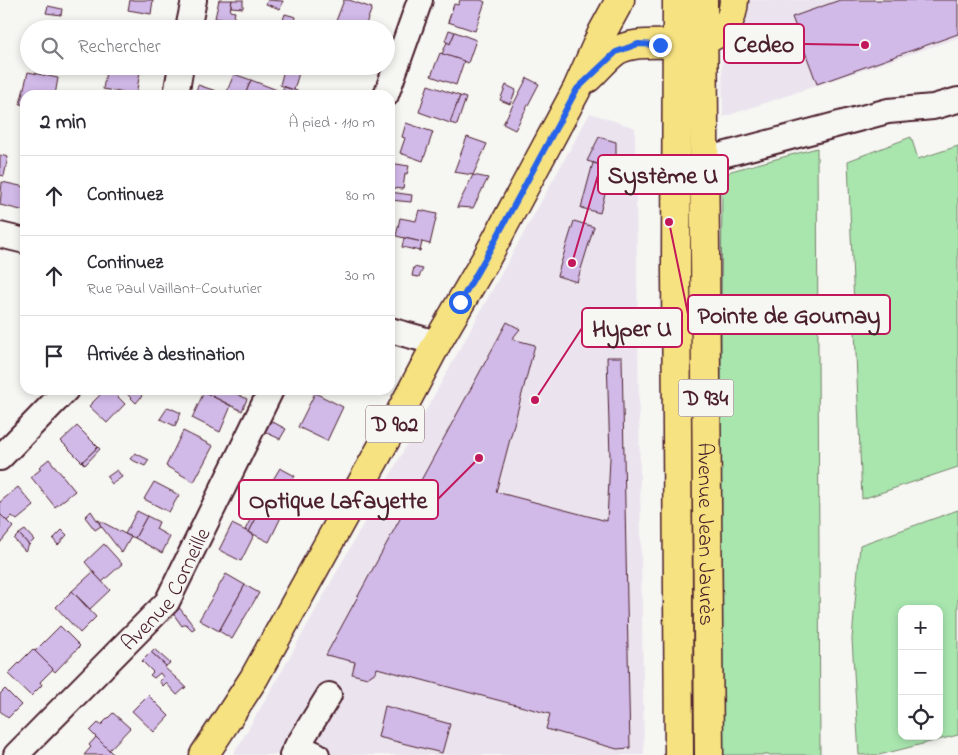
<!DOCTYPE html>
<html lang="fr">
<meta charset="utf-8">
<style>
body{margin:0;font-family:"Indie Flower",sans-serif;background:#f7f7f7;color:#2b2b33}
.controls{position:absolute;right:15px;bottom:15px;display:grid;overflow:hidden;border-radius:10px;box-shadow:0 2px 8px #0003}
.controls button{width:45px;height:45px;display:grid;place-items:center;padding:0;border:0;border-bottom:1px solid #e1e1e2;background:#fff;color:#2b2b33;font:25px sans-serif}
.stop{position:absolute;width:15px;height:15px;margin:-11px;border:4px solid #2563eb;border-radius:50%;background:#fff}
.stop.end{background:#2563eb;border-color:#fff;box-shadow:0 1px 5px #0008}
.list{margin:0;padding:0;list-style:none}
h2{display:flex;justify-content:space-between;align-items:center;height:65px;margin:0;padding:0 20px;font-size:21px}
h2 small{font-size:16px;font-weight:400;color:#7c7c81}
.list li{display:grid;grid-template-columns:32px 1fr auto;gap:15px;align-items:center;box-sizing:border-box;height:80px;padding:0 20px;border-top:1px solid #e1e1e2}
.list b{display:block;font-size:19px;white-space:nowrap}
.list p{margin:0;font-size:16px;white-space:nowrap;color:#7c7c81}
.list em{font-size:16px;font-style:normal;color:#7c7c81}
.icon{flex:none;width:28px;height:28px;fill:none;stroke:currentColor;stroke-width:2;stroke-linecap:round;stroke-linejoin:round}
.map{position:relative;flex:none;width:958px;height:755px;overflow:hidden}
.search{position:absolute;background:#fff;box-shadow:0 2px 8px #0003;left:20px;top:20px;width:375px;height:55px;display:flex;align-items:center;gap:12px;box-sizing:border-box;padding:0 18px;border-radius:28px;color:#7c7c81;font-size:19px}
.panel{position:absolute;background:#fff;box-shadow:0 2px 8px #0003;left:20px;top:90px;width:375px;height:305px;border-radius:15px}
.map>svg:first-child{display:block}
.built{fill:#ebe4ef}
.green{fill:#a8e6ae;stroke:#79826c;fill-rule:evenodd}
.building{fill:#d1b9e8;stroke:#4a1f2b}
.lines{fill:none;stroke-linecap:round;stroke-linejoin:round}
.minor-casing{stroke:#4a1f2b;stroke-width:28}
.major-casing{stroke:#4a1f2b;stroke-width:31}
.minor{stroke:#f6f6f2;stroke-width:24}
.major{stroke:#f7e281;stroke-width:28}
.route{stroke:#2563eb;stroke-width:6}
.labels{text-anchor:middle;stroke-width:5;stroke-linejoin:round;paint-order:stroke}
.shield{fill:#f6f6f2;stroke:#7e6067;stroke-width:1}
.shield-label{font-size:21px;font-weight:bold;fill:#4a1f2b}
.street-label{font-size:22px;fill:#4a1f2b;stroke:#f6f6f2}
.leader{fill:none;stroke:#c2185b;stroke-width:2}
.callout-dot{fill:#c2185b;stroke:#f6f6f2;stroke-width:2}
.callout{fill:#f6f6f2;stroke:#c2185b;stroke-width:2}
.callout-label{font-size:24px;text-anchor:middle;font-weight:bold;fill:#4a1f2b}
</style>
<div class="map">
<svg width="958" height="755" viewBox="0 0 958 755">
<rect width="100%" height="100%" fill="#f6f6f2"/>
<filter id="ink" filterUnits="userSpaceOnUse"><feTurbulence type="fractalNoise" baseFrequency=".02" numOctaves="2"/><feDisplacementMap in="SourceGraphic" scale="10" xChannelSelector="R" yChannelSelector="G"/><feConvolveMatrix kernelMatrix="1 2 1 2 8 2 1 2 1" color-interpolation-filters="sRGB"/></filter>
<g filter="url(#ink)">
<g class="built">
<polygon points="721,0 958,0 958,38 723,117"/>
<polygon points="590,113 635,128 644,755 233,755 282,671"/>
</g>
<g class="green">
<polygon points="911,137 918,159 958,146 958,467 862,499 848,161"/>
<polygon points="817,148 820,755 718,755 722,180 731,171"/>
<path d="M958,510V735L879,755H859L852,639L860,545ZM902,609H939V736H902Z"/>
</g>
<g class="building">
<polygon points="130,0 153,0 151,14 128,10"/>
<polygon points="219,0 232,0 230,11 235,12 233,21 215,18"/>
<polygon points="232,0 243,0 243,8 231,7"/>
<polygon points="268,0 283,1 280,9 266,4"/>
<polygon points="344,0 349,0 372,8 364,29 333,29"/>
<polygon points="460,0 481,0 485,2 475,31 448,22 454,4 458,5"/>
<polygon points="840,0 958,0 958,34 817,84 792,17"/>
<polygon points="48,6 62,9 61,15 46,13"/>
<polygon points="285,14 296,17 293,29 280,29"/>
<polygon points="55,23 70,26 70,29 54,29"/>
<polygon points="449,30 455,32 450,44 445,41"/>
<polygon points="455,32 476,40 468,63 442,54 447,42 450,44"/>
<polygon points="440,53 464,61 456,85 431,76"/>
<polygon points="107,66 145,66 143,73 140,72 136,95 103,89"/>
<polygon points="285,66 301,66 294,90 280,85"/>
<polygon points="28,72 58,78 55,95 25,95 25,105 20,104"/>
<polygon points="234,74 251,80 245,95 226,94"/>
<polygon points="527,78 539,84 515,130 503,124"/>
<polygon points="251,80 277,90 275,95 267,93 266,95 245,95"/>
<polygon points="198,85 228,95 197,95 195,94"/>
<polygon points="428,85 460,96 450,123 419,112"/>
<polygon points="506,85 516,90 510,104 500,100"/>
<polygon points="284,87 294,90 309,95 296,95 282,90"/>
<polygon points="460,96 466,98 457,125 450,123"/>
<polygon points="406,123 433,132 423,161 400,153 405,138 402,137"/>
<polygon points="467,137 487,144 473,175 454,172"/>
<polygon points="599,137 616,142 616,169 587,161"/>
<polygon points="0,155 8,157 4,176 0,175"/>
<polygon points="390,163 409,166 407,174 405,173 403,189 390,188"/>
<polygon points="593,163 612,168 600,213 581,208"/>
<polygon points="473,175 488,178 473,208 457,207"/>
<polygon points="2,182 25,187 25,211 0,205"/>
<polygon points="390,192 412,195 411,202 390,200"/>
<polygon points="419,210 437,214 430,244 396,236 400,218 416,221"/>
<polygon points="574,221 594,227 577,282 557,276"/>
<polygon points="404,238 422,242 420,251 402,247"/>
<polygon points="414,267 423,269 419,277 412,276"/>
<polygon points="507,322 520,329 512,339 535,345 496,492 607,521 610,458 607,357 622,357 630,748 617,749 546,729 550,714 377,668 376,672 367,678 352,674 355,662 326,655"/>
<polygon points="105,390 111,390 125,404 107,423 89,406"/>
<polygon points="123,390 137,390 142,396 136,403"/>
<polygon points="200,390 229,390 247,399 242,411"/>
<polygon points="204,392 231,406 220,432 192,418"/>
<polygon points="315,393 343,407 327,441 298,427"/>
<polygon points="168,407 181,413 175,426 160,419"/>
<polygon points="271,421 286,429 280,439 265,432"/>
<polygon points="77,426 98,447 82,462 61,441"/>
<polygon points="183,431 213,446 194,482 166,466"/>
<polygon points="98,447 100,449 85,465 82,462"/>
<polygon points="135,453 149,460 145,466 130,459"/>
<polygon points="49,459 75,491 55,507 31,477 41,469 39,467"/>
<polygon points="280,468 295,476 292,481 300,485 289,506 265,493"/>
<polygon points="117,470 122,477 112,484 107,477"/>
<polygon points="154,482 179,495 169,512 144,499"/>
<polygon points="18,487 34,506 17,520 12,516 7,521 0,514 0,502"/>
<polygon points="261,499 284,511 269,542 249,532 256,518 252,516"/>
<polygon points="91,511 101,526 95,530 85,517"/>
<polygon points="137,511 147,516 135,538 125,534"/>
<polygon points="0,514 13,527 0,543"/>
<polygon points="147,516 159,522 156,529 170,537 162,553 135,538"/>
<polygon points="252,516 256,518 249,532 245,530"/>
<polygon points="98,520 131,537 122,553 101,526"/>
<polygon points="232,524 254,535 241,561 219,550"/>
<polygon points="25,530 34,540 29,545 19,534"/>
<polygon points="62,530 67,535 58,545 53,539"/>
<polygon points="19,534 29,545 25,551 14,539"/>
<polygon points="104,544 122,564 102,582 85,562"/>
<polygon points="93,572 110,590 90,609 72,591"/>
<polygon points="226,574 245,585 219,631 199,620"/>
<polygon points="245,585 259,593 232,639 219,631"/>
<polygon points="72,591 96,617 80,633 56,607"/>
<polygon points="178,606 195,628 192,630 186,624 182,626 172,612"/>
<polygon points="60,626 80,646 55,672 35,651"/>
<polygon points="33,649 53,669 40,682 42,685 31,696 8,674"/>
<polygon points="154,649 170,663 166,666 151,652"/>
<polygon points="151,652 166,666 165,668 186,687 177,695 166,683 163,686 159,681 163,677 160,673 154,678 150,675 153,672 142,661"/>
<polygon points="5,689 21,705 8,718 0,711 0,694"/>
<polygon points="148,695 169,716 154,732 132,711"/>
<polygon points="385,706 450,724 442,753 378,737"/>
<polygon points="113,713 130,728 109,750 90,731 98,723 101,725"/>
<polygon points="96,737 114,755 84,755 91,747 89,745"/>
</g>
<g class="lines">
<defs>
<g id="minor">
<polyline points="188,29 194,0"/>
<polyline points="176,95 181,66"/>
<polyline points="386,95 420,0"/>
<polyline points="704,160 888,111 933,107 958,100"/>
<polyline points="0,235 25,241"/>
<polyline points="390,330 437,343"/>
<polyline points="0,458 66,390"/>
<polyline points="297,746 317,755"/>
<path id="s1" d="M16,755L167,602L271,390"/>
<polyline points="292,755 329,695"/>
</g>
<g id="major">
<polyline points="677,0 676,270 679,755"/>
<path id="s2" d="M703,0L709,755"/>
<path d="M588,78C596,71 607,57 616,51C645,35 683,53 715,35C729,28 733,15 734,0"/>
<polyline points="204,755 254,678 390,432 437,343 487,257 577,89 602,33 620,0"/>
</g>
</defs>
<use href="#minor" class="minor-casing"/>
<use href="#major" class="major-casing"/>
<use href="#minor" class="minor"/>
<use href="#major" class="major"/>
</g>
</g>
<g class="lines" filter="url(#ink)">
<polyline class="route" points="460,302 486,257 577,89 616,52 638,44 660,45"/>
</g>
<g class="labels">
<g class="shield">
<rect x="678.5" y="379.5" width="55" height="37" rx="4"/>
<rect x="366" y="405.5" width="58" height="37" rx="4"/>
</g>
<g class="shield-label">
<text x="706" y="405">D 934</text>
<text x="395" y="431">D 902</text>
</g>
<g class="street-label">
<text dy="8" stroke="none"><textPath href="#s2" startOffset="534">Avenue Jean Jaurès</textPath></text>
<text dy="8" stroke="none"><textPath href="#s1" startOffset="225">Avenue Corneille</textPath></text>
</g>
</g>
<path class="leader" d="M865 45L804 44M572 263L598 175M669 222L688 314M535 400L582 328M479 458L438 499"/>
<g class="callout-dot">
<circle cx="865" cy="45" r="5"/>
<circle cx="572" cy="263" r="5"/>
<circle cx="669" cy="222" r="5"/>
<circle cx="535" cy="400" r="5"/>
<circle cx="479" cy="458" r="5"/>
</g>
<g class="callout">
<rect x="724" y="24" width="80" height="39" rx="5"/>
<rect x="598" y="155" width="130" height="39" rx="5"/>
<rect x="688" y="295" width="202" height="39" rx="5"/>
<rect x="582" y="308" width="100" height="39" rx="5"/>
<rect x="239" y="480" width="199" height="39" rx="5"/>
</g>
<g class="callout-label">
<text x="764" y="52">Cedeo</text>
<text x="663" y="183">Système U</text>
<text x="789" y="323">Pointe de Gournay</text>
<text x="632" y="336">Hyper U</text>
<text x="338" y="508">Optique Lafayette</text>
</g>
</svg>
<div class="controls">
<button>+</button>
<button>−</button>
<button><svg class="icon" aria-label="locate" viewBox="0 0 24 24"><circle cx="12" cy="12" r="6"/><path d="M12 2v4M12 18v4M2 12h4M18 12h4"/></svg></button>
</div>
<div class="stop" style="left:460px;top:302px"></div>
<div class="stop end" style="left:660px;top:45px"></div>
<div class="search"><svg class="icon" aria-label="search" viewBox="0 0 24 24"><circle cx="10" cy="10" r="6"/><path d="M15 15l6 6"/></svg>Rechercher</div>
<section class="panel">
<h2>2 min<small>À pied · 110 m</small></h2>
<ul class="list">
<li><svg class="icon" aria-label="ahead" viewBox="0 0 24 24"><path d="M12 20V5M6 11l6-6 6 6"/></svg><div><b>Continuez</b></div><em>80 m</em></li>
<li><svg class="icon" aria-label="ahead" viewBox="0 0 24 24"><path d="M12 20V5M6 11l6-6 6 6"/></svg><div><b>Continuez</b><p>Rue Paul Vaillant-Couturier</p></div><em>30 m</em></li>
<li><svg class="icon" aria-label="arrive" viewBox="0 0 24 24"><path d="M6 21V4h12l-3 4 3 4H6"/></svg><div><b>Arrivée à destination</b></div></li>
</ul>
</section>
</div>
